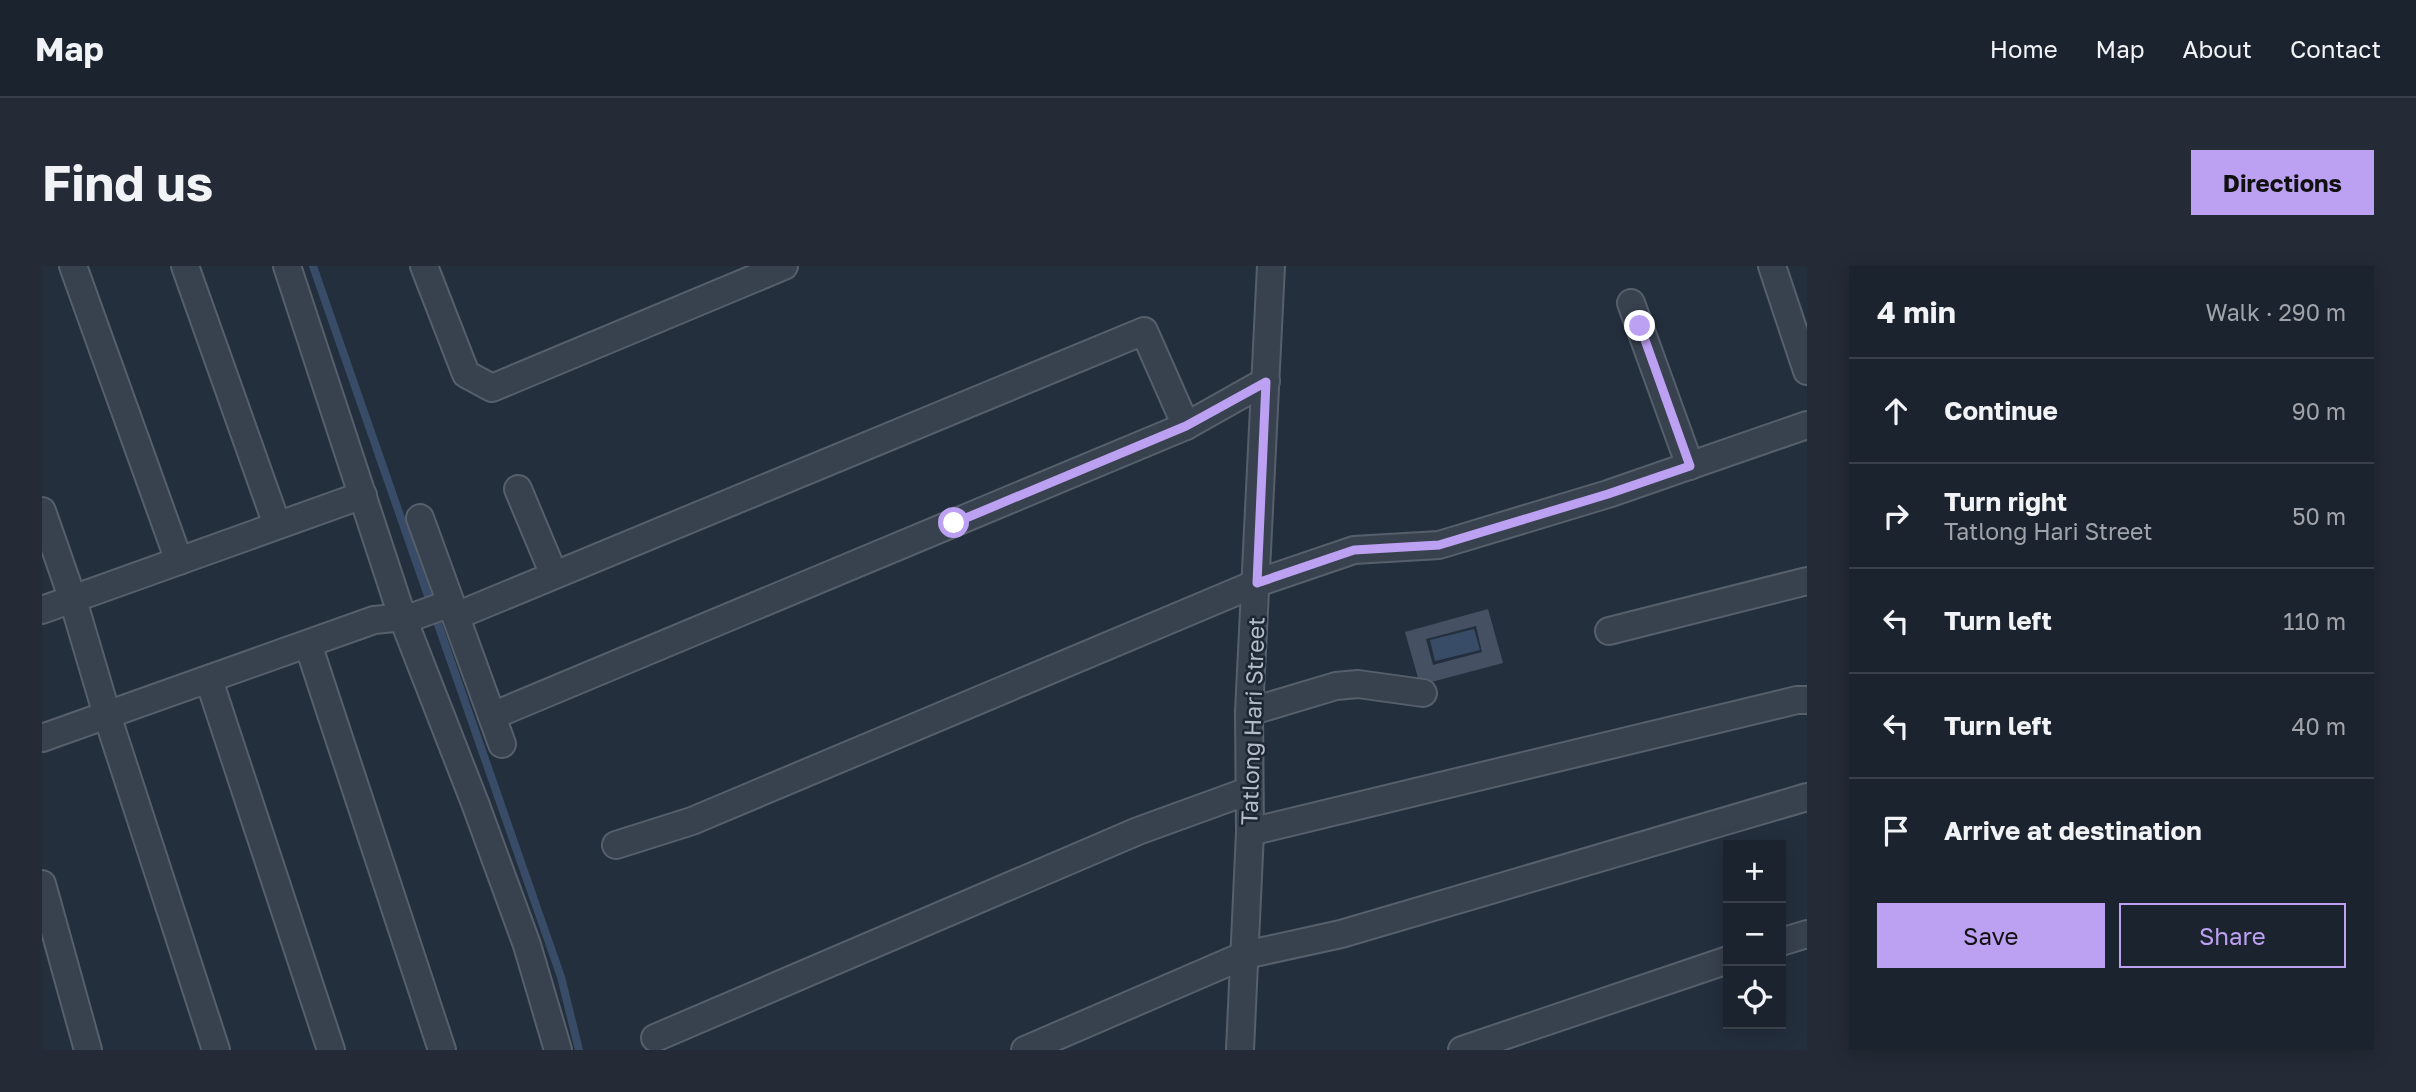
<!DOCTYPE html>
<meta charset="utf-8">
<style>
body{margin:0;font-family:"Golos Text",sans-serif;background:#242b36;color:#f1f3f6}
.controls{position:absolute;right:21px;bottom:21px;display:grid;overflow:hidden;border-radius:0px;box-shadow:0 4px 18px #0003}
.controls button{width:63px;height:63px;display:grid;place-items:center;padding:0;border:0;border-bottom:2px solid #39404a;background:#1b232e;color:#f1f3f6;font:35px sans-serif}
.stop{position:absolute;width:21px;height:21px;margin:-16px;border:5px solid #bca0f2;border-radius:50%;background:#fff}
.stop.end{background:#bca0f2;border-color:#fff;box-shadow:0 2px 7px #0008}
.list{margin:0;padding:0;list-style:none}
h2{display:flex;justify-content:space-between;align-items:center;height:91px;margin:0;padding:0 28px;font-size:30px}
h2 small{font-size:23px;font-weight:400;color:#a0a4aa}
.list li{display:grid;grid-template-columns:46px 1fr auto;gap:21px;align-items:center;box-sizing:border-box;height:105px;padding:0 28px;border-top:2px solid #39404a}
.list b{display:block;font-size:26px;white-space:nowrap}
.list p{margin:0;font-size:23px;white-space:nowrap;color:#a0a4aa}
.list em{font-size:23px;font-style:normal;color:#a0a4aa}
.actions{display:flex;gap:14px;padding:21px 28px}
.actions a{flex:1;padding:16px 0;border:2px solid #bca0f2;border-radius:0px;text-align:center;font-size:24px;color:#bca0f2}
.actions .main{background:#bca0f2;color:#111}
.icon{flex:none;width:38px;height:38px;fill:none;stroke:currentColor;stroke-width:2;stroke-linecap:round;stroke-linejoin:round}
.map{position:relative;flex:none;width:1765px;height:784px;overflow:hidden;border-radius:0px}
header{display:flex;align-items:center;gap:42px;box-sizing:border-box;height:98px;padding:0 35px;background:#1b232e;border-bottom:2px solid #39404a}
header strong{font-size:33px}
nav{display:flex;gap:38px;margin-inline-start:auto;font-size:24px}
.intro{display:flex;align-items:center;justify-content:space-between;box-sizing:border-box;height:168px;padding:0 42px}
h1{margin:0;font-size:49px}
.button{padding:18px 32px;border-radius:0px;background:#bca0f2;color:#111;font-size:24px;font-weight:700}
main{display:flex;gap:42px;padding:0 42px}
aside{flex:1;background:#1b232e;border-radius:0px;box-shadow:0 4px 18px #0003}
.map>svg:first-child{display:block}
.water{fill:#394c67}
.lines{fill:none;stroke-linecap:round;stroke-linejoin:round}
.stream{stroke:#394c67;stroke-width:8}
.building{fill:#455162;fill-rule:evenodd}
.minor-casing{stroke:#565f6c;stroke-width:30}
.minor{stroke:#38414e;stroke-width:26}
.route{stroke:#bca0f2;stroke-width:9}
.labels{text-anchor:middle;stroke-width:5;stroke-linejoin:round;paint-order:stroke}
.street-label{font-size:23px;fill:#b4bcc9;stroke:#1d2633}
</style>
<header>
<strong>Map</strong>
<nav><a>Home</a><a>Map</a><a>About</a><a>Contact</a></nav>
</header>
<div class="intro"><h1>Find us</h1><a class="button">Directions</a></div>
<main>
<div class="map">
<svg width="1765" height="784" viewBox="0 0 1765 784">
<rect width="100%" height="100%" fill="#242f3e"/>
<polygon class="water" points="1432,363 1438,384 1393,395 1388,374"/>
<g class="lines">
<polyline class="stream" points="271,0 519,711 537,784"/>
</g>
<path class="building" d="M1446,343L1461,397L1378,419L1363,366ZM1434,360L1440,386L1391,399L1384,373Z"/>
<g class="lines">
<defs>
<g id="minor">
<polyline points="31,0 137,295"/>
<polyline points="143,0 235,259"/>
<polyline points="245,0 360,350 433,537 485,679 516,784"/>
<polyline points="382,0 424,108 450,122 742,0"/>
<polyline points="1730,0 1765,105"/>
<polyline points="1589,37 1648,200"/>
<polyline points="476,223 512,309"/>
<polyline points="0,245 31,334 65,449 174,784"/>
<polyline points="378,252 460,478"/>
<polyline points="0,344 321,229"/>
<polyline points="414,350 1102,65 1144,160"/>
<polyline points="1567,365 1765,315"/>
<polyline points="266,378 400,784"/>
<polyline points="167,414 289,784"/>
<polyline points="1207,446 1294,420 1316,418 1381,427"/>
<polyline points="450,450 1144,160 1224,115"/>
<polyline points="0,472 332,354 373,350 398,341 410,340"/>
<polyline points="1208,566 1755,434 1765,434"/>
<polyline points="574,579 650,555 1215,317 1312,284 1397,279 1566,228 1765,159"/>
<polyline points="0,618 46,784"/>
<polyline points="1739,676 1765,668"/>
<polyline points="613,772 1096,565 1206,525"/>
<polyline points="983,784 1203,689 1299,668 1765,531"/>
<polyline points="1198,784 1208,566 1207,446 1229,0"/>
<polyline points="1420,784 1686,694"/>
</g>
</defs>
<use href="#minor" class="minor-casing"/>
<use href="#minor" class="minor"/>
</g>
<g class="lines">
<polyline class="route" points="912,257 1144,160 1224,116 1215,317 1312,284 1397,279 1566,228 1648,200 1598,60"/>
</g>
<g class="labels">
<g class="street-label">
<text transform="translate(1211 455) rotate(-88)" y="8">Tatlong Hari Street</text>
</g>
</g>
</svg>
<div class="controls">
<button>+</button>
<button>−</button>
<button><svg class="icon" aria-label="locate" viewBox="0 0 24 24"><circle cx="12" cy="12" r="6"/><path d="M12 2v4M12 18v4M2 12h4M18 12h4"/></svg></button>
</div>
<div class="stop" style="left:912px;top:257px"></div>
<div class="stop end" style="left:1598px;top:60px"></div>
</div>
<aside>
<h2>4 min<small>Walk · 290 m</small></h2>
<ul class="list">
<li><svg class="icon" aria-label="ahead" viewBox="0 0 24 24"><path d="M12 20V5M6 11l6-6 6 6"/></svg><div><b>Continue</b></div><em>90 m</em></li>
<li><svg class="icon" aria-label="right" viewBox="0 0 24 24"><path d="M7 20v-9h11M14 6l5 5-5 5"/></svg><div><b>Turn right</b><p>Tatlong Hari Street</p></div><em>50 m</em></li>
<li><svg class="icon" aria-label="left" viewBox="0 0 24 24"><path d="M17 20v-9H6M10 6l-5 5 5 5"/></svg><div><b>Turn left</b></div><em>110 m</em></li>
<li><svg class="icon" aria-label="left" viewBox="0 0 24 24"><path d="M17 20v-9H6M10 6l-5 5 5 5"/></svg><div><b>Turn left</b></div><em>40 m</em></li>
<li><svg class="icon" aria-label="arrive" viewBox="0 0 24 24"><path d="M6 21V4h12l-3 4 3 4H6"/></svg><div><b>Arrive at destination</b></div></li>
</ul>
<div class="actions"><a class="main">Save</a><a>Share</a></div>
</aside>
</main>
